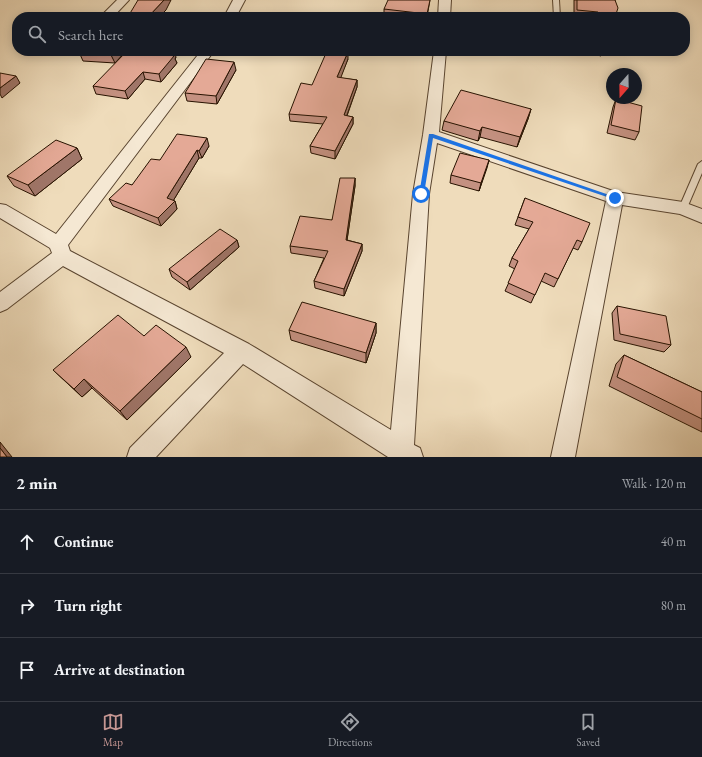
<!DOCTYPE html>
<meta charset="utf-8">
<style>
body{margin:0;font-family:"EB Garamond",serif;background:#242831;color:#f1f3f6}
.compass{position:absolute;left:606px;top:68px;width:36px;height:36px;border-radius:50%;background:#171b24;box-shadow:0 2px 10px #0003;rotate:200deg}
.stop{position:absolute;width:12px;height:12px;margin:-9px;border:3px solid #1a73e8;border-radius:50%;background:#fff}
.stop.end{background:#1a73e8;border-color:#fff;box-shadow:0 1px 4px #0008}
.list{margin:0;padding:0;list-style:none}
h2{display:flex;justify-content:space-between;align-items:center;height:52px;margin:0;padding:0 16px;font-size:17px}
h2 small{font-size:13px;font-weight:400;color:#9ea1a6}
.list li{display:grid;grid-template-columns:26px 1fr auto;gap:12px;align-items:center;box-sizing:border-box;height:64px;padding:0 16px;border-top:1px solid #363941}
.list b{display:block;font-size:15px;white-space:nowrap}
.list em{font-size:13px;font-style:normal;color:#9ea1a6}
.icon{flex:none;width:22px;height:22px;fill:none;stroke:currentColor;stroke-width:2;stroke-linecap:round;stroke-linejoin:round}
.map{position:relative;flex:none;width:702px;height:457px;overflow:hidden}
.search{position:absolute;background:#171b24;box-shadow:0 2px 10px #0003;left:12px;right:12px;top:12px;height:44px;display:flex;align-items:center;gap:10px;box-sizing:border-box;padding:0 14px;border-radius:16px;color:#9ea1a6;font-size:15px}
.sheet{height:244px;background:#171b24}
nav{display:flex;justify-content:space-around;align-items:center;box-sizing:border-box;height:56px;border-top:1px solid #363941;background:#171b24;font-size:11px;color:#9ea1a6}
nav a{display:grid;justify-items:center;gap:2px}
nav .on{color:#c59692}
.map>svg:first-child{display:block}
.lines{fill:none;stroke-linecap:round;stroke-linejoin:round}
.lane-casing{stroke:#59442f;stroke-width:2}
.street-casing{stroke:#59442f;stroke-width:2}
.lane{fill:#f5e8d3;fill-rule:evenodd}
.street{fill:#f5e8d3;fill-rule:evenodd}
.wall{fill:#c49181;stroke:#271200}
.shaded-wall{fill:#a07669;stroke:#271200}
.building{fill:#e4a996;stroke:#271200}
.route{fill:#1a73e8}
</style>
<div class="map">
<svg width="702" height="457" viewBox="0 0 702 457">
<rect width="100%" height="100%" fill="#efdcbb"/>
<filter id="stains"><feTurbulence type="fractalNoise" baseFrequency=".005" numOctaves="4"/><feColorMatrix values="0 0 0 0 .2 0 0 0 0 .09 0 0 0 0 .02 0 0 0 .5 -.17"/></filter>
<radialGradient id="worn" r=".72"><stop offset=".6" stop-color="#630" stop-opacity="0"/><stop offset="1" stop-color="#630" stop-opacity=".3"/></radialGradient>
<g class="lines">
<defs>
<g id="lane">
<polygon points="553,0 559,0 560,17 554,17"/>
<polygon points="702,161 702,173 687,208 683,211 680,210 679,208 698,164"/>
</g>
<g id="street">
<polygon points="117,0 129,0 113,17 100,17"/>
<polygon points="233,0 245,0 236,17 224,17"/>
<polygon points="439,0 451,0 450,17 438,17"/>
<polygon points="201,51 214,51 68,245 70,251 249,344 391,430 413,194 423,135 434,51 446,51 439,132 616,192 683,202 702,209 702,223 680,214 622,205 575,457 551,457 606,201 437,143 429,194 414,445 420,448 423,457 388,457 243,364 156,457 127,457 130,448 224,353 63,266 7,309 0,312 0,292 52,253 50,248 0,218 0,204 6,205 56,234"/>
</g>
</defs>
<use href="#lane" class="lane-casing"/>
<use href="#street" class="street-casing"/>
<use href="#lane" class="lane"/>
<use href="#street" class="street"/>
</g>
<g class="wall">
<polygon points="430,0 427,17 395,17 384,16 384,9"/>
<rect x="574" y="0" width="41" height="17"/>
<polygon points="126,51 115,63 83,61 79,52"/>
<polygon points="582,51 603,51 601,56"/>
<polygon points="176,57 175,59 177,63 161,82 145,79 128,99 96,94 93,86"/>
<polygon points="348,59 340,78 357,80 357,87 347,116 353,117 353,124 335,159 311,153 310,146 323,124 290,121 289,114"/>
<polygon points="236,70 217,104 187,101 185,93"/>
<polygon points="616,99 639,132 635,140 607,133 613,107"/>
<polygon points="531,109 528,119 517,147 480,137 478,141 442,130 444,121"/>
<polygon points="209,146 202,158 199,158 173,201 175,201 177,209 161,226 113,206 109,199 132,185 160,160"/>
<polygon points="77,148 82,159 35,196 14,186 7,176"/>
<polygon points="489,160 479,191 450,183 451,175"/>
<polygon points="355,178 355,186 347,240 362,244 362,251 344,296 315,288 314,281 324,258 291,253 290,246 332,220"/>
<polygon points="525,198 582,242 578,250 573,248 554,287 541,281 531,303 505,291 515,269 509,266 512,258 529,229 515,225"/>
<polygon points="237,240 239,247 190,290 172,277 169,269"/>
<polygon points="617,306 671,345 664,352 614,340 612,313"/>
<polygon points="376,323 376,333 366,363 291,340 289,330"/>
<polygon points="144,336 191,357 127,420 92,388 82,397 53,370"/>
<polygon points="624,355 702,392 702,432 609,386 616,364"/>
</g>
<g class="shaded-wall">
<polygon points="164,0 171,0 166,10 159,17 148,17"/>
<polygon points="115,51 126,51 115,63 111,55"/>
<polygon points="173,51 174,51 176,57 175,59 177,63 161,82 159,74 170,55"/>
<polygon points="348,52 348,59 338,85 337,77"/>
<polygon points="234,62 236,70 217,104 216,96"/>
<polygon points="143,72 145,79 128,99 125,91"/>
<polygon points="16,76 20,83 2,98 0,94 0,88"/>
<polygon points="357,80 357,87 344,123 344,115"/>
<polygon points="531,109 528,119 517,147 520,137"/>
<polygon points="353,117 353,124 335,159 335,151"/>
<polygon points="482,127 480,137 478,141 480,131"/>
<polygon points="207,138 209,146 202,158 199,151"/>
<polygon points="77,148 82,159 35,196 28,185"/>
<polygon points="197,150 199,158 170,206 167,198"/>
<polygon points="489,160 487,168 479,191 481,183"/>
<polygon points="355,178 355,186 346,247 346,240"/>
<polygon points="175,201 177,209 161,226 158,218"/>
<polygon points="237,240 239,247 190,290 187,282"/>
<polygon points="362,244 362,251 344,296 344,289"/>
<polygon points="376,323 376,333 366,363 366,353"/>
<polygon points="186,347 191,357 127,420 120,411"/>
<polygon points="84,379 92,388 82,397 74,389"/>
<polygon points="0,442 12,457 7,457 0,448"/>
</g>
<g class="building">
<polygon points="138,0 164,0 148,17 105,17 110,13 129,15"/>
<polygon points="388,0 430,0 427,14 384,9"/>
<polygon points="577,0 615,0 618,8 615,17 596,17 598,12 577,10"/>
<polygon points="80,51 115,51 111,55 79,52"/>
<polygon points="127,51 173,51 170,55 174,56 159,74 143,72 125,91 93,86"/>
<polygon points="327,51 339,51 348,52 337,77 357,80 344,115 353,117 335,151 310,146 327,117 289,114 301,83 312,85"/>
<polygon points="206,59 234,62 216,96 185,93"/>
<polygon points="0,73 16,76 0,88"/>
<polygon points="461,90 531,109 520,137 482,127 480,131 444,121"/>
<polygon points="616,99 642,106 639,132 611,125"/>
<polygon points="177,134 207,138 199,151 197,150 167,198 175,201 158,218 109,199 126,183 132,185 151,159 160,160"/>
<polygon points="56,140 77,148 28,185 7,176"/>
<polygon points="460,153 489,160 481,183 451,175"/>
<polygon points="340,178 355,178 346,240 362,244 344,289 314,281 328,251 290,246 300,216 332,220"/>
<polygon points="525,198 590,223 582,242 577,240 558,279 545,273 535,295 508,283 518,261 512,258 533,222 518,217"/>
<polygon points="220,229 237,240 187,282 169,269"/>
<polygon points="302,302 376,323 366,353 289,330"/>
<polygon points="617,306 666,316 671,345 620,334"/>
<polygon points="118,315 144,336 156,325 186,347 120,411 84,379 74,389 53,370"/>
<polygon points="624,355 702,392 702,419 617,377"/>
<polygon points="0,448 7,457 0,457"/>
</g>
<polygon class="route" points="429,134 433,134 618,198 615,200 613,199 433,138 424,194 423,195 419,195"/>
<rect width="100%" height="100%" filter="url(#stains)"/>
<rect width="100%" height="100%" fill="url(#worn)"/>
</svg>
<svg class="compass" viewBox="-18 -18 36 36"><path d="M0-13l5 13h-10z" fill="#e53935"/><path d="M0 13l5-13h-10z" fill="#9ea1a6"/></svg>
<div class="stop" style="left:421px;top:194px"></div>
<div class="stop end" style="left:615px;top:198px"></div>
<div class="search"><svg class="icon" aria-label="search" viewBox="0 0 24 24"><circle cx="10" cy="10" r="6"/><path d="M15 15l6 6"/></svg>Search here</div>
</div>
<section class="sheet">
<h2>2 min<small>Walk · 120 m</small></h2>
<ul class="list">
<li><svg class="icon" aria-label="ahead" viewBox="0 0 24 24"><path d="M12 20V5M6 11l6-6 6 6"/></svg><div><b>Continue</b></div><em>40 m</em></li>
<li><svg class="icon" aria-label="right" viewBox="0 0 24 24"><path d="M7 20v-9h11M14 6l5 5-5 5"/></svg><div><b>Turn right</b></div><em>80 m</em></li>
<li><svg class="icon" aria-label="arrive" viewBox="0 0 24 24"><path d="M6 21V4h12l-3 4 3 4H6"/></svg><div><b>Arrive at destination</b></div></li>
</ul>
</section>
<nav>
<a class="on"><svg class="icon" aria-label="map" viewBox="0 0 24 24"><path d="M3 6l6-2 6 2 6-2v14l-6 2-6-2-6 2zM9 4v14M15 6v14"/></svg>Map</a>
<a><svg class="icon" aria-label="directions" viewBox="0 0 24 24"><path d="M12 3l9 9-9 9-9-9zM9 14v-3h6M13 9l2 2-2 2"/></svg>Directions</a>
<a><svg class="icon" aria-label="saved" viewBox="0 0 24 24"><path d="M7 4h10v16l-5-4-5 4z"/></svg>Saved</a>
</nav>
